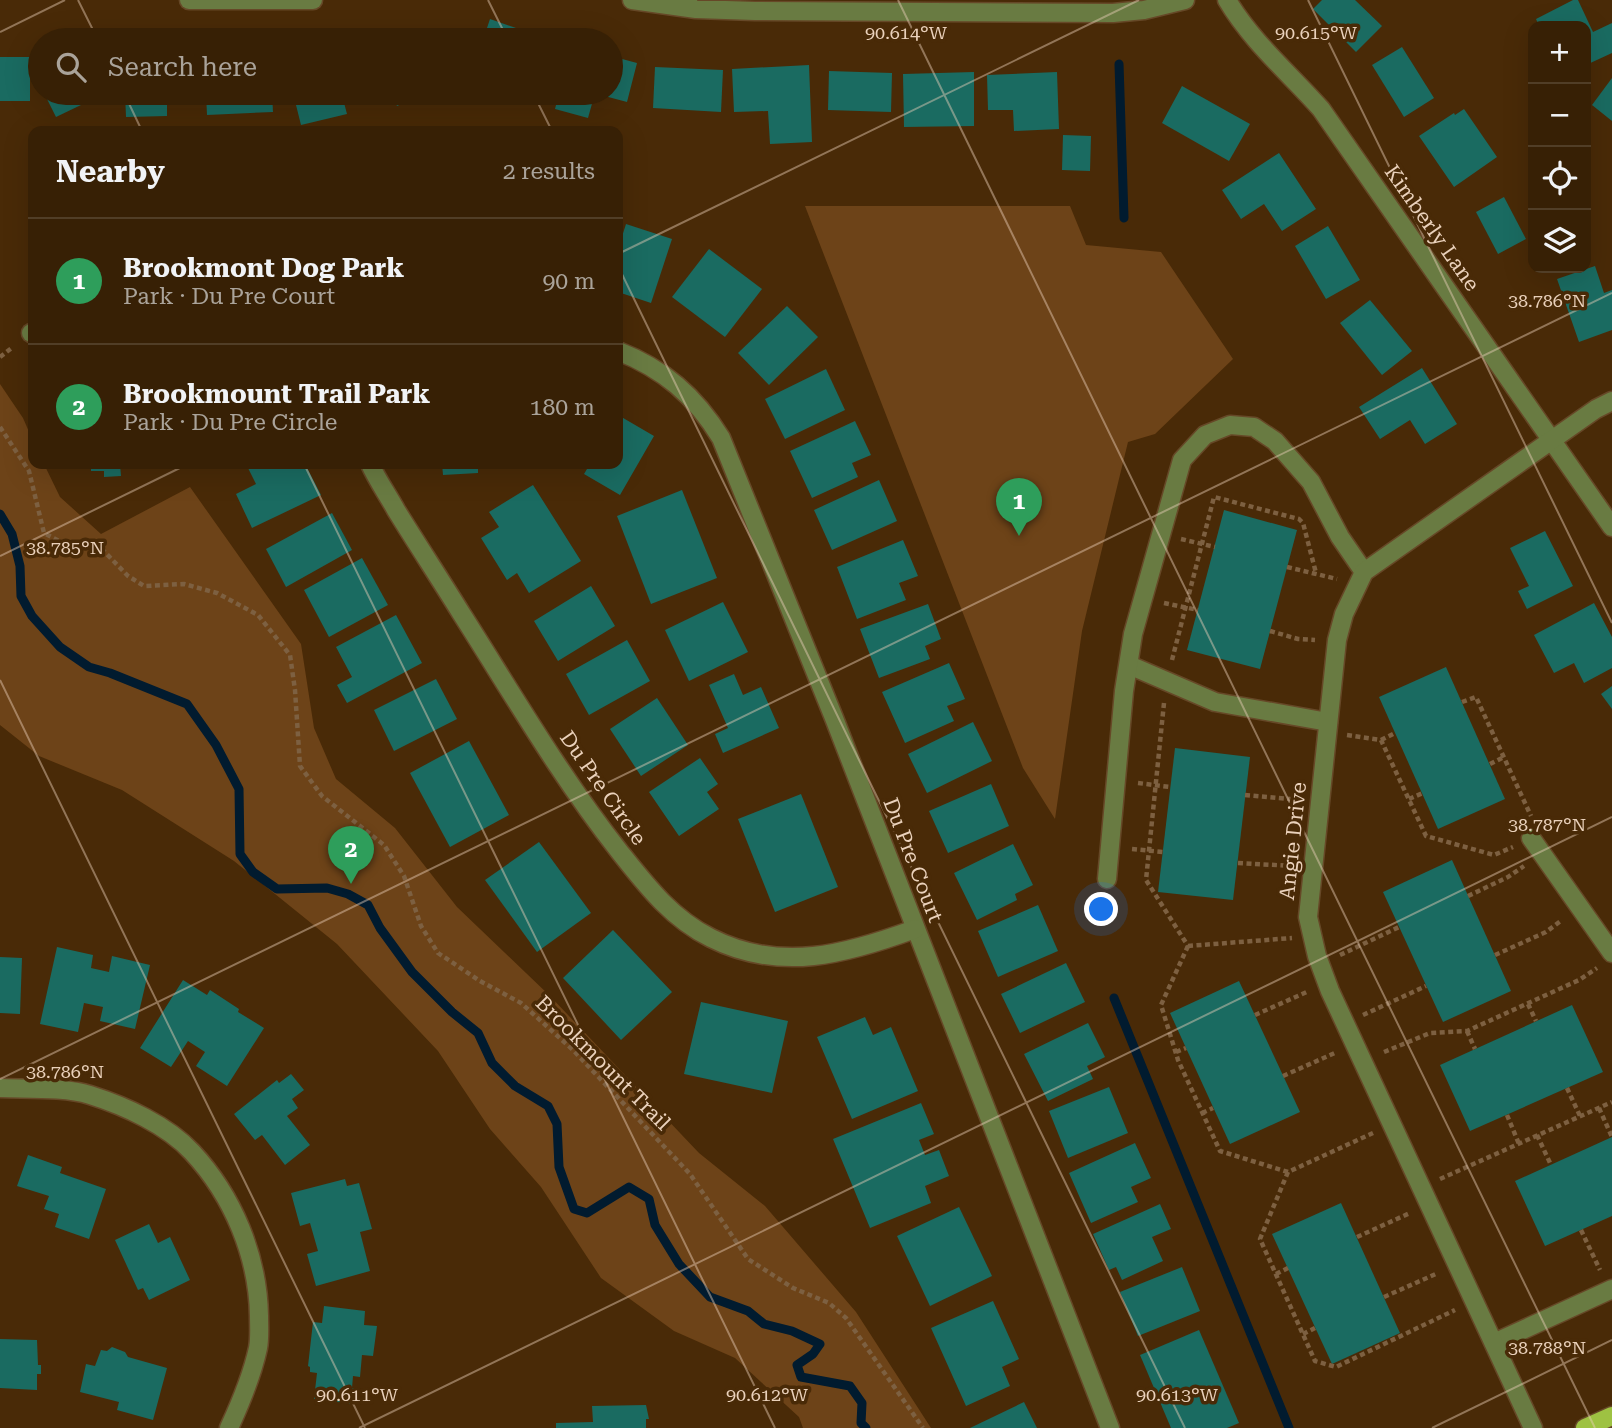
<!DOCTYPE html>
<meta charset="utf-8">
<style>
body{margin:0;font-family:"Roboto Serif",serif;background:#3e280f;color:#f1f3f6}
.controls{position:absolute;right:21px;top:21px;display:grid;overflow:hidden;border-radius:14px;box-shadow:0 7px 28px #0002}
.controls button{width:63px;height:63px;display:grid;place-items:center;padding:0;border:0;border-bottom:2px solid #513e27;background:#372005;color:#f1f3f6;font:35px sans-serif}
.you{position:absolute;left:1102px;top:910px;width:24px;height:24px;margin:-18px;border:5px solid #fff;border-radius:50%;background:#1a73e8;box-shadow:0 0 0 10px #1a73e833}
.badge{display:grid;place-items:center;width:46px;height:46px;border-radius:50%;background:#78bff7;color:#fff;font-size:23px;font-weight:700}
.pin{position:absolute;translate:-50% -58px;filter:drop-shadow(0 2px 4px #0008)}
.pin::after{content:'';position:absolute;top:37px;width:24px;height:21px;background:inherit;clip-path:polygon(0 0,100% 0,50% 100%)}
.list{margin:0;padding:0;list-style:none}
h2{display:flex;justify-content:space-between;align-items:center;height:91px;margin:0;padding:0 28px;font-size:30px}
h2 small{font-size:23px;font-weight:400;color:#aaa39a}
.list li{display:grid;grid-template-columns:46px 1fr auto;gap:21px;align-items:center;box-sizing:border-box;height:126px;padding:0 28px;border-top:2px solid #513e27}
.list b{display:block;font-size:26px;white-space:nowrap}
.list p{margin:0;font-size:23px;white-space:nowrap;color:#aaa39a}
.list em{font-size:23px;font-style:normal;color:#aaa39a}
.icon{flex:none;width:38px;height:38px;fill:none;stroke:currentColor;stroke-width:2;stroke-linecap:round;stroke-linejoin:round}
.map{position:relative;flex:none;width:1612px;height:1428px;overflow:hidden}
.search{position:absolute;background:#372005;box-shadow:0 7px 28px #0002;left:28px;top:28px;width:595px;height:77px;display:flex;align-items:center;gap:18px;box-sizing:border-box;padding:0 24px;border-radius:38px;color:#aaa39a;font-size:26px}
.panel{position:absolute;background:#372005;box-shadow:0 7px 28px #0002;left:28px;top:126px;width:595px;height:343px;border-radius:14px}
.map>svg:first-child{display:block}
.green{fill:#6d4318}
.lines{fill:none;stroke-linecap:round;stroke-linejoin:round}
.stream{stroke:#011b2f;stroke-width:9}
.building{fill:#1a6b61}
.minor-casing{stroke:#664827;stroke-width:21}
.major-casing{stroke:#664827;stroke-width:21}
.path{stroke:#7d6041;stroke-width:4.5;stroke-dasharray:5 3.5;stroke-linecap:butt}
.minor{stroke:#697b42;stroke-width:18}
.major{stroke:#9ec242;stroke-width:18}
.ticks{fill:none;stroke:#ead1bb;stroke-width:2;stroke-opacity:0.45}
.labels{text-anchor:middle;stroke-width:7;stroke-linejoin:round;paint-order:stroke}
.street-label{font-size:21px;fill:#ead1bb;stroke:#492a07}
.ticks-label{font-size:18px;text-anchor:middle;fill:#ead1bb;stroke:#492a07;stroke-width:7;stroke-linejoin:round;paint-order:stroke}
</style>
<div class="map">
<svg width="1612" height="1428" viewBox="0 0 1612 1428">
<rect width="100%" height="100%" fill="#492a07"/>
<g class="green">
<polygon points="805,206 1070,206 1086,245 1161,252 1233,359 1155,434 1128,442 1082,631 1055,819 1023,768"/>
<polygon points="0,384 23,418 33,441 33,464 44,464 60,497 101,534 190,487 301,644 314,728 336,779 395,828 457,907 550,996 699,1153 765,1206 856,1312 931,1428 803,1428 799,1417 735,1358 674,1331 601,1278 541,1187 490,1129 438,1051 337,944 234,861 122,790 39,756 0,725"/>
</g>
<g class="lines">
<g class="stream">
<polyline points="1119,64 1124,218"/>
<polyline points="0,514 12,534 20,566 21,596 32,616 60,647 89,667 110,673 187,704 216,745 239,789 240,854 253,872 277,889 327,888 348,894 368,905 380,928 412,972 452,1012 478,1033 492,1063 515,1086 548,1106 557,1124 559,1167 574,1209 587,1213 629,1187 649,1199 655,1225 679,1264 710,1297 748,1311 764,1324 792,1331 820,1344 813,1354 797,1365 801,1377 850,1386 862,1403 861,1423 866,1428"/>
<polyline points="1114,998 1289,1428"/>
</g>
</g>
<g class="building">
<polygon points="1322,0 1355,0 1382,26 1356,52 1313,9"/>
<polygon points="1573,0 1578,0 1593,32 1612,23 1612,53 1586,65 1586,26 1539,26 1536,19"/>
<polygon points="490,19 551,40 483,40"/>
<polygon points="403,30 408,40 380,40"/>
<polygon points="1402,47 1434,98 1404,117 1372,65"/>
<polygon points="611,56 637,63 627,102 597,94 611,93"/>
<rect x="0" y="57" width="30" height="44"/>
<polygon points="809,65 812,142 770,144 768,111 734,112 732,69"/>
<polygon points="655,67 723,70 721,112 653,108"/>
<polygon points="829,71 892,73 891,112 828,110"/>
<polygon points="974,72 974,126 904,127 903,74"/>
<polygon points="1057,72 1059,129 1014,131 1013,110 988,110 987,75"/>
<polygon points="1612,78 1612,121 1592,105"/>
<polygon points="1182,86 1250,124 1229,161 1162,123"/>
<polygon points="44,93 106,93 56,117"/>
<polygon points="125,93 195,93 195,96 167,96 167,116 126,117"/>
<polygon points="206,93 272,93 273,112 207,115"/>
<polygon points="293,93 349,93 342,95 347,114 301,125"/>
<polygon points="391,93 426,93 397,106"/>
<polygon points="559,93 595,93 588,118 555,109"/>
<polygon points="1464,109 1497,157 1454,187 1419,136 1454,113 1455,115"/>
<polygon points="1063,135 1091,136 1090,171 1062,170"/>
<polygon points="1279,153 1316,209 1282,231 1264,204 1241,219 1222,190"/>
<polygon points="1504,197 1526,239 1498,254 1476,212"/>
<polygon points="626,224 672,239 651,303 618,292 618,249"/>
<polygon points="1328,226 1360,280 1326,299 1295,246"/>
<polygon points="709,249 762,289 725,337 672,297"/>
<polygon points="1595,266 1604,293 1612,290 1612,330 1579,342 1557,279"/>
<polygon points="1370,300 1412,351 1382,375 1340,323"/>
<polygon points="787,306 818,337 769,385 738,353"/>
<polygon points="1422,368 1457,424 1425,444 1410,420 1380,439 1359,407"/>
<polygon points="826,369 845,410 785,439 765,399"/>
<polygon points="618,415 654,436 620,495 584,474 590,464 618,464"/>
<polygon points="855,421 871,455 852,463 858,477 812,498 790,451"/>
<polygon points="91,464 120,464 121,476 104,477 104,471 91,471"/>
<polygon points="257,464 305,464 321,495 252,528 236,494 256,484 248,468"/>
<polygon points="442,464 478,464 478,473 443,475"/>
<polygon points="879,480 897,521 832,550 814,510"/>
<polygon points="533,485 581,561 529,593 517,573 507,580 481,538 499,527 489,512"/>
<polygon points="682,490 717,578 651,604 617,516"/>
<polygon points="1224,510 1297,530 1260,669 1187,650"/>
<polygon points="332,513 352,550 286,587 266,549"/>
<polygon points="1545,531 1573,586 1527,609 1518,591 1529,586 1510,548"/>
<polygon points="903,540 918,576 899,583 906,600 857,619 837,567"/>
<polygon points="362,558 388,605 329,637 304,590"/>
<polygon points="591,586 615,626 558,661 534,621"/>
<polygon points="723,602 748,652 689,681 665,630"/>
<polygon points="1594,603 1612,637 1612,668 1584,683 1574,663 1554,673 1534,635"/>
<polygon points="928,604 941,639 925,646 930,659 879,678 860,629"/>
<polygon points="396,615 422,663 347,703 337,685 352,677 336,647"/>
<polygon points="627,640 650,681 589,715 566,674"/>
<polygon points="949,663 965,699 947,706 954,721 905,743 882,692"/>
<polygon points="1446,667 1505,799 1438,829 1379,697"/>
<polygon points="734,674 743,695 761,687 779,728 723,753 715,734 728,728 709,685"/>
<polygon points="436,679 457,719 394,751 374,710"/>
<polygon points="1612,686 1612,709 1601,694"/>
<polygon points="657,698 688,745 641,776 610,729"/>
<polygon points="973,722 992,761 927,793 908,754"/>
<polygon points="469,741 509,815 450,847 410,773"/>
<polygon points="1175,748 1250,757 1233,900 1158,892"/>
<polygon points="700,758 718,784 707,792 719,809 679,836 649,792"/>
<polygon points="991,784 1009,826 948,853 929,811"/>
<polygon points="801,794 838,887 775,912 738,819"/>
<polygon points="539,842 591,913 537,952 485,880"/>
<polygon points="1013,844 1033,885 1015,894 1017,900 977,920 954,873"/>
<polygon points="1452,860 1511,991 1443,1022 1383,892"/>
<polygon points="1038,905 1058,951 998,977 978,931"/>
<polygon points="613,930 672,992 621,1040 563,978"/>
<polygon points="57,947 93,955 91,968 109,972 112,956 150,965 135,1029 100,1021 103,1007 84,1003 78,1032 40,1024"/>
<polygon points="0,957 22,958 20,1014 0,1013"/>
<polygon points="1066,963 1085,1002 1020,1033 1001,994"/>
<polygon points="183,980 207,995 210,990 239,1009 238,1012 264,1028 227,1086 196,1066 205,1052 188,1041 171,1067 140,1048"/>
<polygon points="1239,981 1300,1112 1230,1144 1170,1013"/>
<polygon points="701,1002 788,1021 772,1093 684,1074"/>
<polygon points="1572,1005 1603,1072 1470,1131 1440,1065"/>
<polygon points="865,1017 873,1035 891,1027 918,1091 852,1119 817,1037"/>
<polygon points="1088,1023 1105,1057 1087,1066 1093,1079 1048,1101 1024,1054"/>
<polygon points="291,1074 304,1090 292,1099 298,1108 287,1116 310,1145 285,1165 262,1135 255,1140 234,1114 277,1080 279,1083"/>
<polygon points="1109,1087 1128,1133 1068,1158 1049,1111"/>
<polygon points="921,1103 934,1134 919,1140 925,1155 939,1150 949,1176 925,1186 931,1203 870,1228 833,1139"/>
<polygon points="1612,1137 1612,1216 1545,1246 1515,1181"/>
<polygon points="1135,1143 1151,1178 1131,1187 1138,1202 1091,1223 1069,1173"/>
<polygon points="28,1155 62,1167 60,1173 106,1189 89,1239 55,1227 59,1214 44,1209 49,1196 17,1186"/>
<polygon points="345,1179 347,1186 359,1183 372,1229 360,1232 370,1271 316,1286 307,1254 318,1251 310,1223 300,1226 291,1193"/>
<polygon points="1341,1203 1400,1333 1332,1364 1272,1234"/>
<polygon points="1160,1204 1171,1229 1152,1237 1163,1261 1122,1280 1116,1267 1109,1270 1093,1234"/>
<polygon points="959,1207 992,1276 930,1306 897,1236"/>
<polygon points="149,1224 158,1243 170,1237 190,1280 149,1300 143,1288 138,1290 115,1240"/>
<polygon points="1182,1267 1200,1311 1138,1336 1120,1292"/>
<polygon points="993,1301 1019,1359 1002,1367 1010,1386 966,1406 931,1328"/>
<polygon points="324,1306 365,1311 364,1325 377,1326 373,1356 362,1355 360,1377 353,1376 352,1388 358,1389 356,1400 350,1399 350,1404 314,1399 317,1373 310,1372 310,1367 308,1366 313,1322 322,1323"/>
<polygon points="1199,1330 1239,1423 1227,1428 1171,1428 1140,1355"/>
<polygon points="0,1339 37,1340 38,1365 41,1365 41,1374 37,1374 37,1390 0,1388"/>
<polygon points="112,1347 125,1352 128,1357 167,1368 153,1420 117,1410 119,1402 80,1392 86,1364 95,1366 101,1350 107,1351"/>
<polygon points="1024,1402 1037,1428 970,1428"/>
<polygon points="646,1405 649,1419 646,1419 646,1428 556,1428 556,1423 593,1422 592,1406"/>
</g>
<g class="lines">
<defs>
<g id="minor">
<polyline points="189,0 313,0"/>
<polyline points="632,0 696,9 755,11 1113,13 1144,10 1185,0"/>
<path d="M1227,0C1252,42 1289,73 1321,109L1612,527"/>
<polyline points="31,333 33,333"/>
<path d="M618,351C664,369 695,396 721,438L834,718L1110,1428"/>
<path d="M370,464C377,480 388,495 396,510C417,544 440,579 461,613C512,693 560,776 619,851C646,885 671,918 711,938C780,973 847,954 915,929"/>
<polyline points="1129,665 1215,702 1328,722"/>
<polyline points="1531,838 1612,953"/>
<polyline points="1107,879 1124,691 1133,634 1182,460 1205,435 1230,425 1254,427 1275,441 1311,482 1340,537 1364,572"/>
<path d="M0,1088C26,1089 66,1087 90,1095C125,1106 167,1125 192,1152C233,1196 258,1256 259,1316C259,1326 260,1338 258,1348C252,1376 241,1402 229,1428"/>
<polyline points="1494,1343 1612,1289"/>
<polyline points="1533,1428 1330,991 1317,956 1308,917 1337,640 1344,614 1364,572 1596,409 1612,401"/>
</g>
<polyline id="major" points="1585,1428 1612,1416"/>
</defs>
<use href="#minor" class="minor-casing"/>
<use href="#major" class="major-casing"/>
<g class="path">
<polyline points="0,357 13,347"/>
<polyline points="0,427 29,471 44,533 61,542 96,543 128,576 144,586 184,584 217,593 258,615 290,655 295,690 300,766 322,796 384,845 404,876 421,926 438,953 480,981 521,1003 573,1050 690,1174 748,1259 793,1288 829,1303 846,1318 923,1428"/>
<polyline points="1181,539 1215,547"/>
<polyline points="1287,567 1337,579"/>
<polyline points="1164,603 1198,610"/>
<polyline points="1270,631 1298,639 1315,640"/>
<polyline points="1172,660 1214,497 1299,519 1303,523 1316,573"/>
<polyline points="1462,702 1476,697 1531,816"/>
<polyline points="1164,703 1146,880 1188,946"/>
<polyline points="1347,735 1381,740 1426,836 1494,855 1513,847"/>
<polyline points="1381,740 1395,733"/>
<polyline points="1490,764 1504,757"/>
<polyline points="1138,783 1170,787"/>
<polyline points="1245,795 1300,800"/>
<polyline points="1409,799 1423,793"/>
<polyline points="1132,849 1163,852"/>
<polyline points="1238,863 1293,866"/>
<polyline points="1468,896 1508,877 1524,866"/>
<polyline points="1188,946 1161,1005 1178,1060 1220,1151 1288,1172 1373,1133"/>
<polyline points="1188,946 1292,938"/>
<polyline points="1340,955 1399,927"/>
<polyline points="1495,955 1546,932 1562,920"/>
<polyline points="1528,1004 1536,1021"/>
<polyline points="1255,1015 1309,991"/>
<polyline points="1363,1015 1426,986"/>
<polyline points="1467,1031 1475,1049"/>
<polyline points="1176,1052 1186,1048"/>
<polyline points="1384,1052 1430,1033 1467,1031 1579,980 1597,968"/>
<polyline points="1283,1076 1337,1052"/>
<polyline points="1567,1088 1580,1116"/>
<polyline points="1599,1108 1612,1137"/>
<polyline points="1202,1113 1213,1108"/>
<polyline points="1507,1115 1519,1144"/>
<polyline points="1537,1135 1551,1165"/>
<polyline points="1288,1172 1260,1239 1315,1361 1336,1367 1455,1310"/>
<polyline points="1440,1179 1612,1102"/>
<polyline points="1581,1230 1600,1270"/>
<polyline points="1357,1237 1410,1213"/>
<polyline points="1276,1274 1288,1268"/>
<polyline points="1384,1297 1438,1273"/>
<polyline points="1303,1334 1315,1328"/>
</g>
<use href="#minor" class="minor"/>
<use href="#major" class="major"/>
</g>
<path class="ticks" d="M78,0L98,40M488,0L508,40M898,0L1595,1428M1308,0L1612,623M0,32L65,0M124,93L142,131M533,93L552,131M618,254L1139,0M618,266L1185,1428M304,464L775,1428M0,556L188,464M0,680L365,1428M0,1079L1612,293M359,1428L1612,817M1432,1428L1612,1340"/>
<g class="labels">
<g class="street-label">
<text transform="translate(1432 228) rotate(55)" y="7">Kimberly Lane</text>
<text transform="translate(603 788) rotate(55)" y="7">Du Pre Circle</text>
<text transform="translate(1293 841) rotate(-84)" y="7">Angie Drive</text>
<text transform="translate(913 860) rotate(69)" y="7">Du Pre Court</text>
<text transform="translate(603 1063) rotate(45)" y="7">Brookmount Trail</text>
</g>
</g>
<g class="ticks-label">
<text x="906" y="39">90.614°W</text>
<text x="1316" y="39">90.615°W</text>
<text x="1547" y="307">38.786°N</text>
<text x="65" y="554">38.785°N</text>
<text x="1547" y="831">38.787°N</text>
<text x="65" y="1078">38.786°N</text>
<text x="1547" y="1354">38.788°N</text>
<text x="357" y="1401">90.611°W</text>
<text x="767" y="1401">90.612°W</text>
<text x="1177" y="1401">90.613°W</text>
</g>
</svg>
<div class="controls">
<button>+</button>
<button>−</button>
<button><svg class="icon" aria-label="locate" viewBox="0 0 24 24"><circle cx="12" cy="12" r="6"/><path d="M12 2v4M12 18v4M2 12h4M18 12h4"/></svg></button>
<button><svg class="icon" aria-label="layers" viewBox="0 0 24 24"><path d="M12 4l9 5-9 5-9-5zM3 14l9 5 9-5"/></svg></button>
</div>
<div class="you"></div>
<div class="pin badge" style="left:1019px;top:536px;background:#2e9e5b">1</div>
<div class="pin badge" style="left:351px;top:884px;background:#2e9e5b">2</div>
<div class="search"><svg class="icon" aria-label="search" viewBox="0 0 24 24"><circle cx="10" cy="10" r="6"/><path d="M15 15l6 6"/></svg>Search here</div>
<section class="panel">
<h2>Nearby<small>2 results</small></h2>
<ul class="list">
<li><span class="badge" style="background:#2e9e5b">1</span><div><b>Brookmont Dog Park</b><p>Park · Du Pre Court</p></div><em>90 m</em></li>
<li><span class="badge" style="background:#2e9e5b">2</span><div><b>Brookmount Trail Park</b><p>Park · Du Pre Circle</p></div><em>180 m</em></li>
</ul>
</section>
</div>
